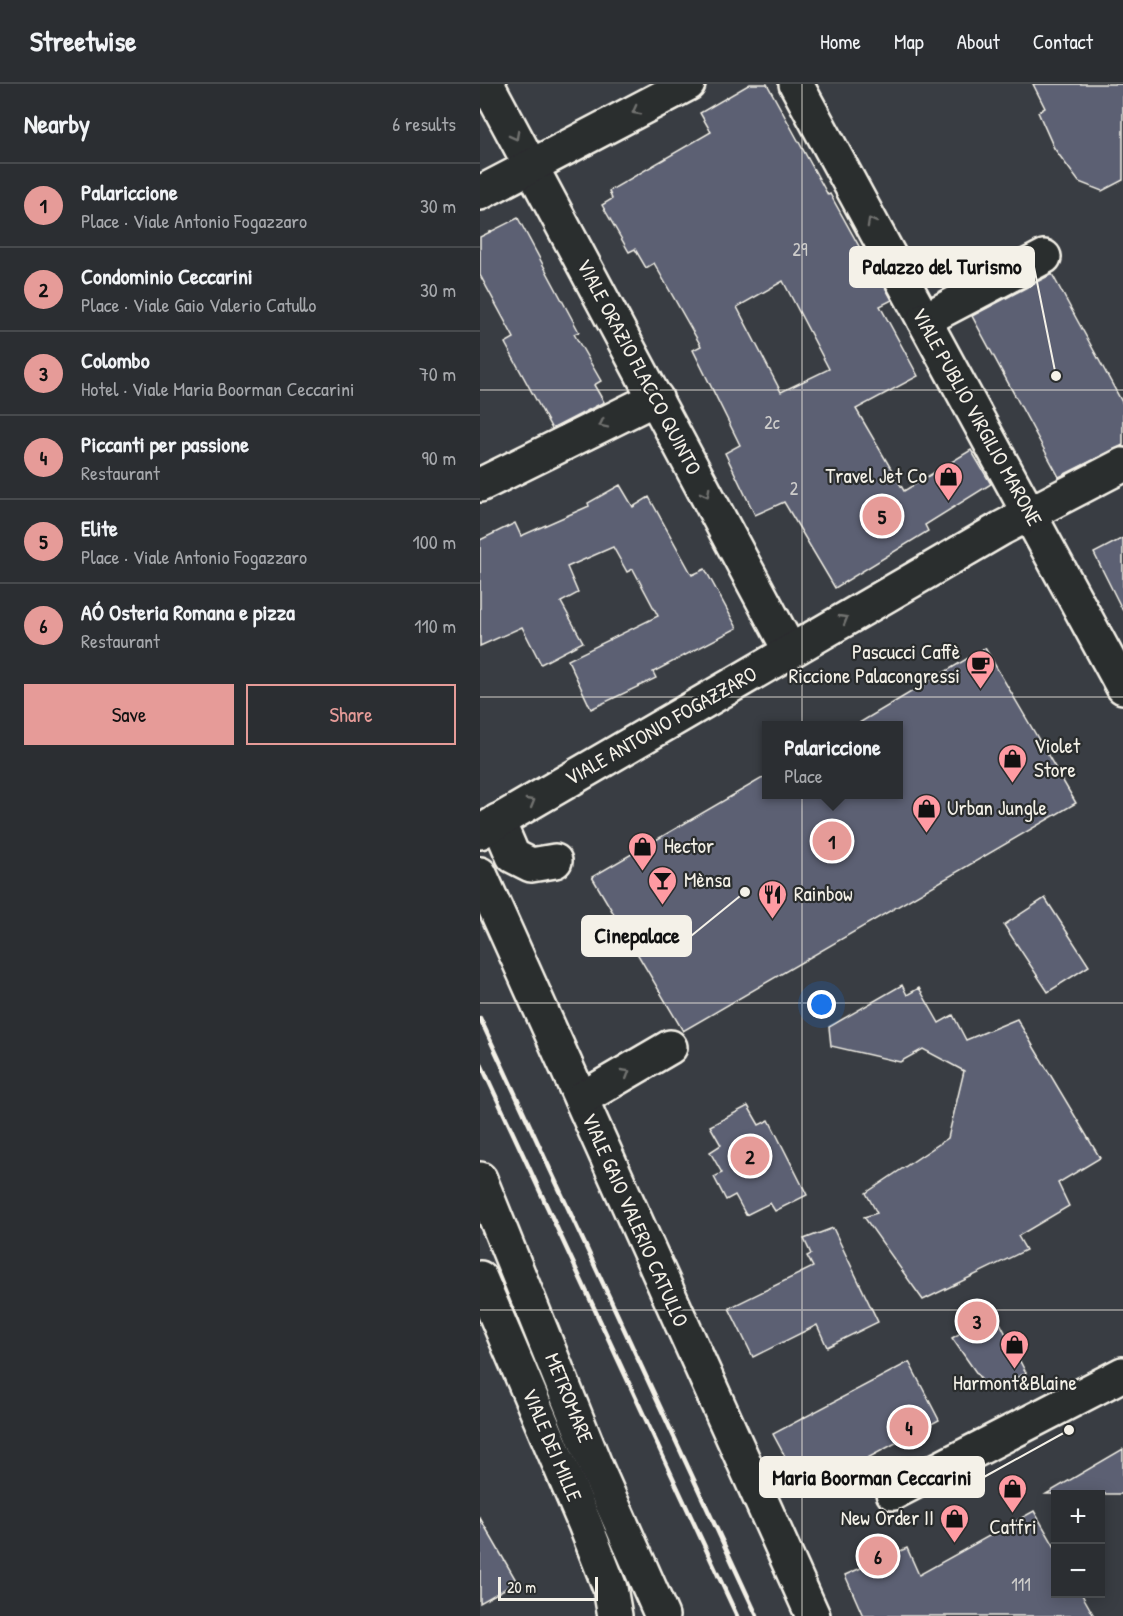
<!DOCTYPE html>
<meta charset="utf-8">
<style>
body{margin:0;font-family:"Patrick Hand",sans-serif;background:#33363a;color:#f1f3f6}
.controls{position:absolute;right:18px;bottom:18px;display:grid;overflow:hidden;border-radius:0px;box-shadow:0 3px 15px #0003}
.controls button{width:54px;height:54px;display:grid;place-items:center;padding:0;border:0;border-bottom:2px solid #474a4d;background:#2b2e32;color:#f1f3f6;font:30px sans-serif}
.scale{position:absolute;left:18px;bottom:15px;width:100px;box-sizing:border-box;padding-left:6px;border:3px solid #f4f1e8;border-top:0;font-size:16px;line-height:21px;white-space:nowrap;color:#f4f1e8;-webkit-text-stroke:4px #2a2d2e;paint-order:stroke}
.you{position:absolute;left:342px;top:921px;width:21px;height:21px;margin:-15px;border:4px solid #fff;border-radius:50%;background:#1a73e8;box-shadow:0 0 0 9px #1a73e833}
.badge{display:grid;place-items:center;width:39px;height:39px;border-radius:50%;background:#e69b98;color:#111;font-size:20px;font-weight:700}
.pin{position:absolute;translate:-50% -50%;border:3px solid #fff;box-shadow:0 2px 6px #0006}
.popup{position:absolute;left:282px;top:637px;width:141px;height:78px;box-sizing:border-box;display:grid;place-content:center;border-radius:0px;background:#2b2e32;filter:drop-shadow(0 2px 4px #0005);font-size:20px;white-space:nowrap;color:#a6a8ac}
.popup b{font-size:22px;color:#f1f3f6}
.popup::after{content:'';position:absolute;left:50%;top:100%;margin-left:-12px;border:12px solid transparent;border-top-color:#2b2e32}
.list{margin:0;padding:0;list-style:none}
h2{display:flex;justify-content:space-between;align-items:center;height:78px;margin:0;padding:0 24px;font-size:26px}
h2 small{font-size:20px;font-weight:400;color:#a6a8ac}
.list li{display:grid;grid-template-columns:39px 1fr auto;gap:18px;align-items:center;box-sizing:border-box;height:84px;padding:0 24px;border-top:2px solid #474a4d}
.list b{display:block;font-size:22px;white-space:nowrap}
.list p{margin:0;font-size:20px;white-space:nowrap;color:#a6a8ac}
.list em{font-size:20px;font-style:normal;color:#a6a8ac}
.actions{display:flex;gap:12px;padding:18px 24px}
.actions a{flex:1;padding:14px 0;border:2px solid #e69b98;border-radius:0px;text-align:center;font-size:21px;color:#e69b98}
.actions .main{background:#e69b98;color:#111}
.map{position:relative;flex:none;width:643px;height:1532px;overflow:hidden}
header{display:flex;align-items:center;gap:36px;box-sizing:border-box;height:84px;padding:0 30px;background:#2b2e32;border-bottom:2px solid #474a4d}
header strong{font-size:28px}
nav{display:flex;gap:33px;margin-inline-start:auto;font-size:21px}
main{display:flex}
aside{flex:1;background:#2b2e32}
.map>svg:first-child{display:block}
.building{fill:#5b6173;stroke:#f4f1e8;stroke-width:1.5;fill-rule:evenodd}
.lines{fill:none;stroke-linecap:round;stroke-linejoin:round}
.minor-casing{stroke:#f4f1e8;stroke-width:38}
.minor{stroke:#2a2d2e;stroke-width:33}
.rail{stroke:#f4f1e8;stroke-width:4.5}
.oneway{stroke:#71726f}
.grid{fill:none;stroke:#f4f1e8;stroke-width:1.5;stroke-opacity:0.55}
.labels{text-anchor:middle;stroke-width:4.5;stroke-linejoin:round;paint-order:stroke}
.number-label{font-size:18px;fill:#cecdcb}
.street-label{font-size:21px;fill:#f4f1e8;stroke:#2a2d2e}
.poi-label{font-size:21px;fill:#f4f1e8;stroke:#2a2d2e;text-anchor:start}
.leader{fill:none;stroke:#f4f1e8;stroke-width:2}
.callout-dot{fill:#f4f1e8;stroke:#2a2d2e;stroke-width:2}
.callout{fill:#f4f1e8;stroke:#f4f1e8;stroke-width:2}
.callout-label{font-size:22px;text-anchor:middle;font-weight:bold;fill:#111}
</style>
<header>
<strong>Streetwise</strong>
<nav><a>Home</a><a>Map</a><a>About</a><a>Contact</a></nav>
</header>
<main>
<aside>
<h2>Nearby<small>6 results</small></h2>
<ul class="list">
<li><span class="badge">1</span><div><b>Palariccione</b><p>Place · Viale Antonio Fogazzaro</p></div><em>30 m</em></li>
<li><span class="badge">2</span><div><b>Condominio Ceccarini</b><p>Place · Viale Gaio Valerio Catullo</p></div><em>30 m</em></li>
<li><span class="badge">3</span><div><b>Colombo</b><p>Hotel · Viale Maria Boorman Ceccarini</p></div><em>70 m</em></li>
<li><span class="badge">4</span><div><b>Piccanti per passione</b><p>Restaurant</p></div><em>90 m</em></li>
<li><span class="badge">5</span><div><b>Elite</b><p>Place · Viale Antonio Fogazzaro</p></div><em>100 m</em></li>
<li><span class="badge">6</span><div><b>AÓ Osteria Romana e pizza</b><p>Restaurant</p></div><em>110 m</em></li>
</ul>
<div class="actions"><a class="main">Save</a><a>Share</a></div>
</aside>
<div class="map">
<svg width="643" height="1532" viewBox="0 0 643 1532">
<rect width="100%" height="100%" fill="#393d43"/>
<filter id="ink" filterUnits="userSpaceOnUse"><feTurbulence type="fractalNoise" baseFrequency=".0167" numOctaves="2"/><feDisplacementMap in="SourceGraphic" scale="12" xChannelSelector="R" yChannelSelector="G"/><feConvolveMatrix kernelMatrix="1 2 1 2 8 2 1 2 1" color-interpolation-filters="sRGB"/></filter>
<g filter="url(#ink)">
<g class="building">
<path d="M270,0H287L348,111L350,110L384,171L387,170L412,216L400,222L438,292L376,325L424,407L491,366L511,400L445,441L448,447L355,504L304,418L275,431L245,369L260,361L213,266L221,262L174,179L166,184L155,165L149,168L122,121L132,115L129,107L231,48L220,29ZM303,197L349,285L301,308L257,223Z"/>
<polygon points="553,0 643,0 643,96 622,107 599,98 574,64 558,28 565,24"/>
<polygon points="38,134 99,248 94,250 121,297 114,301 124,318 72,345 25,259 34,254 0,191 0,153"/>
<polygon points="572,190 643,320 643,361 579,393 492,232"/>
<polygon points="140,401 153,423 169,413 212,491 225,485 257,544 173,588 176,594 111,625 88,576 178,532 153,485 147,488 133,463 87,483 98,509 81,518 103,558 61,580 42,543 0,562 0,456 35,439 41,452 109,422 108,419"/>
<polygon points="643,454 643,527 614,469"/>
<polygon points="505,564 596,719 203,947 112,793 286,692 286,711 418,711 418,642 374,642"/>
<polygon points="565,814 609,882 568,908 524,841"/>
<polygon points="422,901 427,911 439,904 459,939 473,931 486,956 537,935 620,1074 578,1099 589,1122 538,1152 546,1166 443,1216 384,1133 397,1129 386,1109 468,1054 484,987 443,965 420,978 351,962 349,943"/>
<polygon points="268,1022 279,1041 289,1036 327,1111 295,1127 290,1119 266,1131 255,1111 246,1116 234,1093 242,1089 230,1068 241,1061 230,1042"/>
<polygon points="353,1144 398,1238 347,1263 337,1241 273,1273 249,1224 333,1183 327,1172 331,1170 324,1155"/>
<polygon points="515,1229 546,1289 509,1307 472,1254"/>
<polygon points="429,1278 459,1336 324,1408 293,1350"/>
<polygon points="643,1365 643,1410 566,1410"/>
<polygon points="554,1427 576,1465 576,1509 601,1509 614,1532 383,1532 365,1491 427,1464 439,1491"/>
<polygon points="0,1434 37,1498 0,1519"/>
</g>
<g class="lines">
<defs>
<g id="minor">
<polyline points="7,0 310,567"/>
<polyline points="316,0 643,603"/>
<polyline points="0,109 208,0"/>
<polyline points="444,236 564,173"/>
<polyline points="0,401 176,314"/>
<polyline points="18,737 33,772 51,781 75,777"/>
<polyline points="0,748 522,444 643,381"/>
<polyline points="0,790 333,1532"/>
<polyline points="101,1015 190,963"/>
<polyline points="0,1095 116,1383 182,1532"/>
<polyline points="0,1194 105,1440 130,1504 135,1532"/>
<polyline points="413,1409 643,1290"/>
</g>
</defs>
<use href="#minor" class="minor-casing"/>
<use href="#minor" class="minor"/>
<g class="rail">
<polyline points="0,934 277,1532"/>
<polyline points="0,978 257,1532"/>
</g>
</g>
<defs><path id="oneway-chevron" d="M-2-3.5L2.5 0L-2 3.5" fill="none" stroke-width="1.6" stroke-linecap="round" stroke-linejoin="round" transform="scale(1.5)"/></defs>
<g class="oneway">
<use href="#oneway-chevron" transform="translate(156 27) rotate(152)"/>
<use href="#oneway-chevron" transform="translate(35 52) rotate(62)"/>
<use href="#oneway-chevron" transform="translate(391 138) rotate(-119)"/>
<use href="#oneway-chevron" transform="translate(123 340) rotate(154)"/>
<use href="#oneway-chevron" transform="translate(226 409) rotate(62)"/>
<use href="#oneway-chevron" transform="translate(364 535) rotate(-30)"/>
<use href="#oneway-chevron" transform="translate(51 718) rotate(-30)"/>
<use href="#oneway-chevron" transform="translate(146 989) rotate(-31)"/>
</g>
</g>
<path class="grid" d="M322,0V1532M0,306H643M0,613H643M0,919H643M0,1226H643"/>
<defs>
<symbol id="shop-pin" viewBox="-11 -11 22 30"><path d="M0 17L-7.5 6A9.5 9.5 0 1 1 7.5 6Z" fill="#ff9aa2" stroke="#2a2d2e"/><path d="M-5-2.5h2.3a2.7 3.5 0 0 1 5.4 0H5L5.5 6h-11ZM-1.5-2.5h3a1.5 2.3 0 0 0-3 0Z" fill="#111"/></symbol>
<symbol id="cafe-pin" viewBox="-11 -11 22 30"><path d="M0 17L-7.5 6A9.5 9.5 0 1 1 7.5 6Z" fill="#ff9aa2" stroke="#2a2d2e"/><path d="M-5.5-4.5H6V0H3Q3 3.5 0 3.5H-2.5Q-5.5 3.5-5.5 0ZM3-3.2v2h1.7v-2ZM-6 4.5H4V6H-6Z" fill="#111"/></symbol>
<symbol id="bar-pin" viewBox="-11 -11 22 30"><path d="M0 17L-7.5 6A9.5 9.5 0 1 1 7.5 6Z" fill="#ff9aa2" stroke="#2a2d2e"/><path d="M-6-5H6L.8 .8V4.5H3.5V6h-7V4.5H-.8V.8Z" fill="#111"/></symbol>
<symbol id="restaurant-pin" viewBox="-11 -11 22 30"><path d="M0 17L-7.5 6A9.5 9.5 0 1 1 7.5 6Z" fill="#ff9aa2" stroke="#2a2d2e"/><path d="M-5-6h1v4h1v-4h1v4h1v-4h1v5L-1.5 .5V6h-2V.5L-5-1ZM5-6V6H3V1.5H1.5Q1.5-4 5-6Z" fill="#111"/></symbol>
</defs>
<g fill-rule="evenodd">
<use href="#shop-pin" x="452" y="376" width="33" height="45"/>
<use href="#cafe-pin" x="484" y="564" width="33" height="45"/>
<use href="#shop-pin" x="516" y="658" width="33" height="45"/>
<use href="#shop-pin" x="430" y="708" width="33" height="45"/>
<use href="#shop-pin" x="146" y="746" width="33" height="45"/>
<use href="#bar-pin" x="166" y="780" width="33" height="45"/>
<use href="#restaurant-pin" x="276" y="794" width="33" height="45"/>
<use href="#shop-pin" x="518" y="1244" width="33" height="45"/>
<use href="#shop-pin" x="516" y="1388" width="33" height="45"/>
<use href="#shop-pin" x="458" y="1418" width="33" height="45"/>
</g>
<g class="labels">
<g class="number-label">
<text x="320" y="172">29</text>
<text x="292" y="345">2c</text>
<text x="314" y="411">2</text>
<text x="541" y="1507">111</text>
</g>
<g class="street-label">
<text transform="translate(159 283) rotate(62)" y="7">VIALE ORAZIO FLACCO QUINTO</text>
<text transform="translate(497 333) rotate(61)" y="7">VIALE PUBLIO VIRGILIO MARONE</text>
<text transform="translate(181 642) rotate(-30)" y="7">VIALE ANTONIO FOGAZZARO</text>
<text transform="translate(155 1136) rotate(66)" y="7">VIALE GAIO VALERIO CATULLO</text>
<text transform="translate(89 1314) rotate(68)" y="7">METROMARE</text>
<text transform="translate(72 1361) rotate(67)" y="7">VIALE DEI MILLE</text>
</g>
<g class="poi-label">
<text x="447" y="399" text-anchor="end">Travel Jet Co</text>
<text x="480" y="575" text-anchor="end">Pascucci Caffè<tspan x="480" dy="24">Riccione Palacongressi</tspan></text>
<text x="554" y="669">Violet<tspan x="554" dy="24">Store</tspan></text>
<text x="467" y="731">Urban Jungle</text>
<text x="184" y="769">Hector</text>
<text x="204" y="803">Mènsa</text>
<text x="314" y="817">Rainbow</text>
<text x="535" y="1306" text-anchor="middle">Harmont&amp;Blaine</text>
<text x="454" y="1441" text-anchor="end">New Order II</text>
<text x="533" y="1450" text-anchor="middle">Catfri</text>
</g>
</g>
<path class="leader" d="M576 292L554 183M265 808L211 852M589 1346L504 1393"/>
<g class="callout-dot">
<circle cx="576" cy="292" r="6"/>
<circle cx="265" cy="808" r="6"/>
<circle cx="589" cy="1346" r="6"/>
</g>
<g class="callout">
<rect x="370" y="163" width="184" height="40" rx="6"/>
<rect x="102" y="832" width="109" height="40" rx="6"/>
<rect x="280" y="1373" width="224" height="40" rx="6"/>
</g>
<g class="callout-label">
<text x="462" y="190">Palazzo del Turismo</text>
<text x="157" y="859">Cinepalace</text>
<text x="392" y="1401">Maria Boorman Ceccarini</text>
</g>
</svg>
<div class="controls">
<button>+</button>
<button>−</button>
</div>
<div class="scale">20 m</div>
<div class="you"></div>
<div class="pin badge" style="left:352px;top:757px">1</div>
<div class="popup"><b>Palariccione</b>Place</div>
<div class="pin badge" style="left:270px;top:1072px">2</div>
<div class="pin badge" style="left:497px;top:1237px">3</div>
<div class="pin badge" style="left:429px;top:1343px">4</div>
<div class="pin badge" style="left:402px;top:432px">5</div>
<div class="pin badge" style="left:398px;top:1472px">6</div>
</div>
</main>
